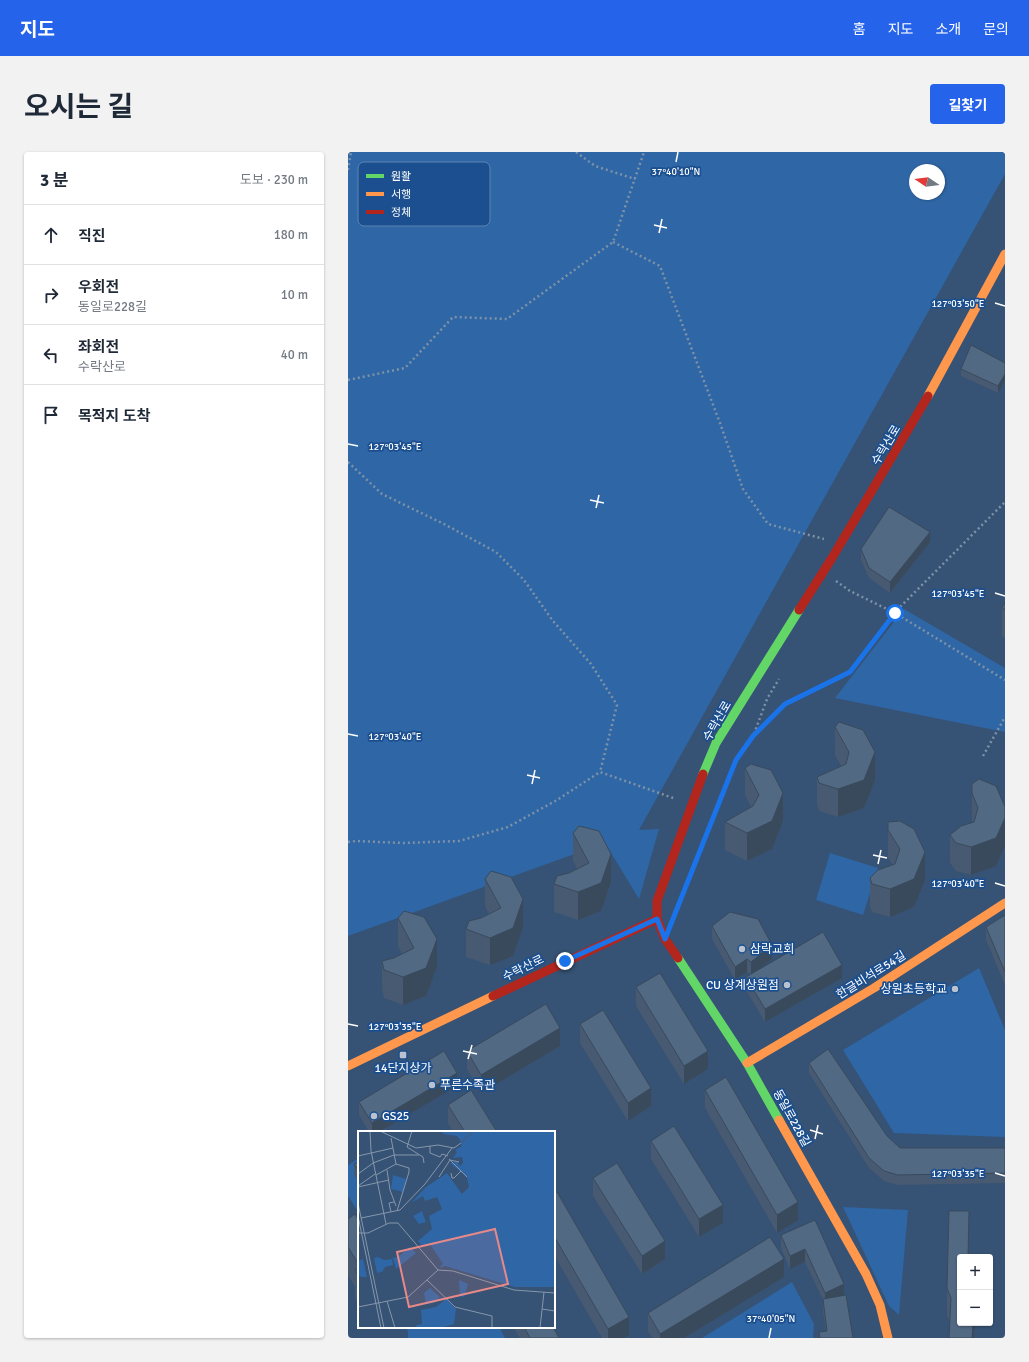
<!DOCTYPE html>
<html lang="ko">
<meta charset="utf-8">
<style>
body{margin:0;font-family:Signika,"Noto Sans KR",sans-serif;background:#f2f2f3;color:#1f2937}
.controls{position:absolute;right:12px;bottom:12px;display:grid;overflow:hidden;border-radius:4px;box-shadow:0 1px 3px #0004}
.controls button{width:36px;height:36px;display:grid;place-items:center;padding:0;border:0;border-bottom:1px solid #e0e1e3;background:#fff;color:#1f2937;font:20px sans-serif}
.compass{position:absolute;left:561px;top:12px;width:36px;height:36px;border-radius:50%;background:#fff;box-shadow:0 1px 3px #0004;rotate:283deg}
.stop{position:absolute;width:12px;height:12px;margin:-9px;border:3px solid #1a73e8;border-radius:50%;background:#fff}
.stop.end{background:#1a73e8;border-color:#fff;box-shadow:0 1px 4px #0008}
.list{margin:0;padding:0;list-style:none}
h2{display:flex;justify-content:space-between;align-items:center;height:52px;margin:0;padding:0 16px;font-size:17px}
h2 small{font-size:13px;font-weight:400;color:#747a83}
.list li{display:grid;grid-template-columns:26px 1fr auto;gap:12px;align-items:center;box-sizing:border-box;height:60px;padding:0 16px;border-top:1px solid #e0e1e3}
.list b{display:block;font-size:15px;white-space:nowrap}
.list p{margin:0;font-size:13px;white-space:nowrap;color:#747a83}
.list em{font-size:13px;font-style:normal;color:#747a83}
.icon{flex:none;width:22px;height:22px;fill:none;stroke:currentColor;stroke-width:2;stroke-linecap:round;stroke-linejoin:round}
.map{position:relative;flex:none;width:657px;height:1186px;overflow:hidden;border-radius:4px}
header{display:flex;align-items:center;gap:24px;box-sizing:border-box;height:56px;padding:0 20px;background:#2563eb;color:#fff}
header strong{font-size:19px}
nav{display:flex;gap:22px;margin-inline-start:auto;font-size:14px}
.intro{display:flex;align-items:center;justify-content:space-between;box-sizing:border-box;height:96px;padding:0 24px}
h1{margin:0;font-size:28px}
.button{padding:10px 18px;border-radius:4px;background:#2563eb;color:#fff;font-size:14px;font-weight:700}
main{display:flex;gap:24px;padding:0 24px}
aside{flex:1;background:#fff;border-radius:4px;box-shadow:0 1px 3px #0004}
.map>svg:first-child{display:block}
.green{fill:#2f66a5;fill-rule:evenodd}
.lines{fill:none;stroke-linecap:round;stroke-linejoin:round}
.path{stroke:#7d92a8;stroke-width:2.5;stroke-dasharray:2 3;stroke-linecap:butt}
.fast{stroke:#63d668;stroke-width:9}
.slow{stroke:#ff974d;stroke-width:9}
.jam{stroke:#b3261e;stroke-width:9}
.wall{fill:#475a72}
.shaded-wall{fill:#394a5c}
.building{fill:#526984;stroke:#394a5c}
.route{stroke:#1a73e8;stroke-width:5}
.ticks{fill:none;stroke:#fff;stroke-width:1.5}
.poi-dot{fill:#b9c2ce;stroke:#1b4f8f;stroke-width:1.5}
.labels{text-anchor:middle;stroke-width:3.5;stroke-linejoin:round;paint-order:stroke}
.street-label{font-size:12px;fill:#fff;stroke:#1b4f8f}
.poi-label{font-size:12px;fill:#fff;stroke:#1b4f8f;text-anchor:start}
.inset-river{fill:none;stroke:#3b618d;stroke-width:2}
.inset-road{fill:none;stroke:#8697ac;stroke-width:1}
.view{fill:#e88989;fill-opacity:0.15;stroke:#e88989;stroke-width:2}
.inset-edge{fill:none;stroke:#fff;stroke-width:2}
.key{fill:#1b4f8f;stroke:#5f84b1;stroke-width:1}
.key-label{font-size:11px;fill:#fff}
.ticks-label{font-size:10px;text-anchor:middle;fill:#fff;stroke:#1b4f8f;stroke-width:3.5;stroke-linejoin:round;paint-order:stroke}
</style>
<header>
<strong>지도</strong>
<nav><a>홈</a><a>지도</a><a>소개</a><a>문의</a></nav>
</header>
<div class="intro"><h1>오시는 길</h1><a class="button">길찾기</a></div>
<main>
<aside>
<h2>3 분<small>도보 · 230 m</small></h2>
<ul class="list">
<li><svg class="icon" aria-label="ahead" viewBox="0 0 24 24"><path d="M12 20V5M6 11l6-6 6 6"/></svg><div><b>직진</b></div><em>180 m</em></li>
<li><svg class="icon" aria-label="right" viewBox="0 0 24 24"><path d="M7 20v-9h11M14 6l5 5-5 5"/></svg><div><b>우회전</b><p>동일로228길</p></div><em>10 m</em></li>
<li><svg class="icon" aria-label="left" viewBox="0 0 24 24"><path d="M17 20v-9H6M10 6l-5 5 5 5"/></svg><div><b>좌회전</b><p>수락산로</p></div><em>40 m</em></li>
<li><svg class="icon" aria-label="arrive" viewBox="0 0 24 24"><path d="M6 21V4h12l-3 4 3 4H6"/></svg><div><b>목적지 도착</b></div></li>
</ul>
</aside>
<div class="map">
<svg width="657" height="1186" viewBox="0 0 657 1186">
<rect width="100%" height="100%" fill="#365274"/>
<g class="green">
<path d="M0,0H657V22L291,678L311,677L291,747L257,691L0,784ZM567,18H591V42H567Z"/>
<polygon points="556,457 657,516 657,580 487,546"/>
<polygon points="482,701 530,716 515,763 468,748"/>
<polygon points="631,816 657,878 657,985 546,981 495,898"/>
<polygon points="11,1006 11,1061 0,1044 0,1013"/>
<polygon points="495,1055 560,1058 551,1163 541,1154"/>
<polygon points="444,1130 466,1172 465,1186 354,1186"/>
<polygon points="58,1175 151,1175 157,1186 60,1186 60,1180"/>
</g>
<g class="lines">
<g class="path">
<polyline points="228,0 247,14 287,27"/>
<polyline points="0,18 3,0"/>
<polyline points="265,90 312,114 372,271 395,337 420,372 476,387"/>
<polyline points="0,228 57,216 105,165 159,167 265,90 296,0"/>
<polyline points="0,310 34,342 96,372 148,400 176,428 205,469 243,512 269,553 252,620"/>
<polyline points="488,429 502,439 547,461 657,528"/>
<polyline points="406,582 419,547 431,527"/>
<polyline points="635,604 657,565"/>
<polyline points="0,690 8,689 55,691 111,689 160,675 209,648 252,620 328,647"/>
<polyline points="327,762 388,608 405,584 437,552 502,520 550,457 657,350"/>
</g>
<g class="fast">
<polyline points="355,622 368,591 451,458"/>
<polyline points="330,806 399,911 431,968"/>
</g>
<g class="slow">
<polyline points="580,244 657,102"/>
<polyline points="399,911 526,836 657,751"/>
<polyline points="0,914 145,844"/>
<polyline points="431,968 518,1122 532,1153 540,1186"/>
</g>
<g class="jam">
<polyline points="451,458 484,406 580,244"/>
<polyline points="330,806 317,787 309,767 309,749 355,622"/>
<polyline points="145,844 309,767"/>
</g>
</g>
<g class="wall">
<polygon points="657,211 657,229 650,241 613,224 613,217"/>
<polygon points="582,390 542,441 521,426 513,408 513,397"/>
<polygon points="657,450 657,486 654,484 654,456"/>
<polygon points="487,575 527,628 516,656 490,665 471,659 469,653 469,625 493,614 487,603"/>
<polygon points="397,616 435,669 424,697 399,709 377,698 377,670 403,655 397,643"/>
<polygon points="624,632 657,655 657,694 648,714 623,723 608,719 602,711 602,683 625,671 624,669"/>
<polygon points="540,670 577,728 566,755 542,765 524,760 522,754 522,726 545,713 540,706"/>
<polygon points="225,681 263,730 253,759 230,768 206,760 206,732 221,721 229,717 225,709"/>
<polygon points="137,727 175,775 165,804 142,813 118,805 118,777 133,766 141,762 137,754"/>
<polygon points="657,763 657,833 638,788 638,775"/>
<polygon points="50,766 89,815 78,844 55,853 36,846 34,837 34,809 46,806 54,802 50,794"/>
<polygon points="364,774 424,807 409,818 494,826 417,870 398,838 398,825 402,822 399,820 387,828 364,787"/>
<polygon points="288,835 360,917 336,932 288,854"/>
<polygon points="232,872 303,954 280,969 232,891"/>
<polygon points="212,894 133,941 119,917 119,899"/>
<polygon points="461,911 552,996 657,996 657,1031 550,1033 536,1029 521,1016 461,921"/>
<polygon points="109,934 31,980 21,980 11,963 11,950"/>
<polygon points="357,938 450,1068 429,1081 357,956"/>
<polygon points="100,953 149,980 105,980 100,971"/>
<polygon points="303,989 375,1071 351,1085 303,1007"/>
<polygon points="11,1010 11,1029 6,1023 6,1012"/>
<polygon points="245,1026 317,1107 294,1122 245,1044"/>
<polygon points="206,1042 281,1183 276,1186 254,1186 206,1103"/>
<polygon points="601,1059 621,1059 621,1105 612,1105 612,1171 627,1171 626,1186 601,1186 602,1170 599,1164 599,1136"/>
<polygon points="0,1067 11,1069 11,1152 7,1146 7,1135 0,1123"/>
<polygon points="467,1068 496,1144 505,1186 471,1186 471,1180 478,1179 475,1160 475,1148 457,1110 442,1117 433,1096 433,1083"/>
<polygon points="436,1125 336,1186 304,1186 300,1179 300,1161"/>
<polygon points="165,1175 205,1175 211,1186 172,1186"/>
</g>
<g class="shaded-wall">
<polygon points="657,222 657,229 650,241 650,234"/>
<polygon points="582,380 582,390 542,441 542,430"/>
<polygon points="527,600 527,628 516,656 490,665 490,637"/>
<polygon points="435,641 435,669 424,697 399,709 399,681"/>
<polygon points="657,666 657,694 648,714 623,723 623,695"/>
<polygon points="577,700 577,728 566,755 542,765 542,737"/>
<polygon points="263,702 263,730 253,759 230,768 230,740"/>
<polygon points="175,747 175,775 165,804 142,813 142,786"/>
<polygon points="89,787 89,815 78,844 55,853 55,825"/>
<polygon points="424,793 424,807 403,823 403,810"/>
<polygon points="399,807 399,820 387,828 387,815"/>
<polygon points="494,813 494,826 417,870 417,857"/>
<polygon points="212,876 212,894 133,941 133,923"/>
<polygon points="360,899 360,917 336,932 336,914"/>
<polygon points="109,921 109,934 31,980 24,980 24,971"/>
<polygon points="303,936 303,954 280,969 280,951"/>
<polygon points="450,1050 450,1068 429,1081 429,1063"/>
<polygon points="375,1053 375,1071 351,1085 351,1067"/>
<polygon points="621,1059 621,1105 620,1105"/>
<polygon points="317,1089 317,1107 294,1122 294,1104"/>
<polygon points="457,1097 457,1110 442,1117 442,1104"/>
<polygon points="436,1107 436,1125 336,1186 312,1186 312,1182"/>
<polygon points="496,1132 496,1145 477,1154 477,1141"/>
<polygon points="281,1165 281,1183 276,1186 260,1186 260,1177"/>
<polygon points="625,1171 627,1171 626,1186 624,1186"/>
</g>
<g class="building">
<polygon points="623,193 657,211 657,222 650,234 613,217"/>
<polygon points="541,355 582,380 542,430 521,416 513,397"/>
<polygon points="657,450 657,458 654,456"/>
<polygon points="491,570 515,578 527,600 516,628 490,637 471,631 469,625 498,612 501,600 487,575"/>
<polygon points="403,612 423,618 435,641 424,669 399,681 377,670 405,654 411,643 397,616"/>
<polygon points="631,627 648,634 657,655 657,666 648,686 623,695 608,691 602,683 613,674 626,670 630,656 624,641 624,632"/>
<polygon points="552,669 566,677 577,700 566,727 542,737 524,732 522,726 530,718 547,712 552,697 540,678 540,670"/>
<polygon points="231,674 251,679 263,702 253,731 230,740 206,732 209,724 221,721 241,711 225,681"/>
<polygon points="143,719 163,725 175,747 165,776 142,786 118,777 121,769 133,766 153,756 137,727"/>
<polygon points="56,759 76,765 89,787 78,816 55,825 36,818 34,809 46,806 66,796 50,766"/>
<polygon points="382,760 410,767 424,793 403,810 399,807 387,815 364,774"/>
<polygon points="657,763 657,820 638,775"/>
<polygon points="475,780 494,813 417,857 398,825"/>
<polygon points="312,821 360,899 336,914 288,835"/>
<polygon points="198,852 212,876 133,923 119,899"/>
<polygon points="255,858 303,936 280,951 232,872"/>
<polygon points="480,897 539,984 552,996 657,996 657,1021 550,1023 536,1019 521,1006 461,911"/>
<polygon points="96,899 109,921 24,971 11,950"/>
<polygon points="378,925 450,1050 429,1063 357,938"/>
<polygon points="123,938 149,980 117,980 100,953"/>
<polygon points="326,974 375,1053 351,1067 303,989"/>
<polygon points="11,1010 11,1019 6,1012"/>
<polygon points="269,1011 317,1089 294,1104 245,1026"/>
<polygon points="209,1040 281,1165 260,1177 206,1084 206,1042"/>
<polygon points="601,1059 621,1059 620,1105 612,1105 612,1171 625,1171 624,1186 601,1186 603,1146 599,1136"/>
<polygon points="7,1062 11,1069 11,1113 0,1095 0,1067"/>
<polygon points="467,1068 496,1132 477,1141 457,1097 442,1104 433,1083"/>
<polygon points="422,1085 436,1107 312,1182 300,1161"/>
<polygon points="11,1116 11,1124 7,1118"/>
<polygon points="498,1143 505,1186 472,1186 471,1180 479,1179 475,1147"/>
<polygon points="176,1175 205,1175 211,1186 182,1186"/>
</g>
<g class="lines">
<polyline class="route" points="217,809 309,767 317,787 388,608 405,584 437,552 502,520 547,461"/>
</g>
<path class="ticks" d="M328,10L330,0M306,73L319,76M311,81L314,67M647,151L657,154M0,292L10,294M242,348L256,351M248,356L251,343M647,441L657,444M0,582L10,584M179,623L192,626M184,632L187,618M525,703L539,706M530,712L533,698M647,731L657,734M0,872L10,874M115,899L129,902M120,907L124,893M462,978L475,982M467,987L470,973M647,1021L657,1024M421,1186L423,1176"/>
<g class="poi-dot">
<circle cx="394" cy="797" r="4"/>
<circle cx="439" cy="833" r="4"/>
<circle cx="607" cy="837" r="4"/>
<rect x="51" y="899" width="8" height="8" rx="2"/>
<circle cx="84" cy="933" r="4"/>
<circle cx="26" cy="964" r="4"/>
</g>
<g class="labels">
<g class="street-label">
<text transform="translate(538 293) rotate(-59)" y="4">수락산로</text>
<text transform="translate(369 569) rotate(-60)" y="4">수락산로</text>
<text transform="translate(175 816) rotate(-26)" y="4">수락산로</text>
<text transform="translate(523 823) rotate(-32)" y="4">한글비석로54길</text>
<text transform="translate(444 966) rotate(61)" y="4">동일로228길</text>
</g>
<g class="poi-label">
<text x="402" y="801">삼락교회</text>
<text x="431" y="837" text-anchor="end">CU 상계상원점</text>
<text x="599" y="841" text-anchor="end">상원초등학교</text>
<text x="55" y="920" text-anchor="middle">14단지상가</text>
<text x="92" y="937">푸른수족관</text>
<text x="34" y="968">GS25</text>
</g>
</g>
<g transform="translate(10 979)">
<rect width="197" height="197" fill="#365274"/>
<path d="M85,0H197V156H157L87,135L81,137L85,133L72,113L64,115L60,110L74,98L71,85L84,78L79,66L67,70L65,65L53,72L68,56L89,42L104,63L111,56L109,46L92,32L99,31L102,35L105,32L104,26L95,27L99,21L97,19L104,15L102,9L99,5L85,3ZM35,44L48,48L45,61L33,58ZM64,80L68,91L61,93L55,85ZM52,116L58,122L38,138L35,127L40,126ZM20,126L26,129L34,128L35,134L27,136L24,141L19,142L16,127ZM5,128L9,146H3L0,144V130ZM101,149L110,153L106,166L102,165ZM72,157L82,166L76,172L68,173L66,162ZM88,168L98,178L96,193L83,197H59L58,194L64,193L63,179L78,176Z" fill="#2f66a5"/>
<path class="inset-river" d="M104,11L115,0"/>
<path class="inset-road" d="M12,0L13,20L28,93M22,0L58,17L80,14L96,17L103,12M54,0L49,16L65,26L66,32M72,15V22L82,26L84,23L90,25M0,25L35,17M91,28L109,46M38,33L51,37V41L39,80M29,39L32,59L38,75M93,42L94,47H96L103,40M0,43L15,32L36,24H61M18,44L38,33L33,7M81,46L92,29L101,31M0,55L17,43M0,56L31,49M0,72L26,197M33,81L31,72L36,71M0,85L23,197M3,87L42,79L67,53L94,17M0,102H10L31,92H40L80,139M80,139L95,140L156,159L197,162M69,149L97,176L134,185V197M29,170L37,197M0,176L50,166L80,139M184,178L197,180M182,197L186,161"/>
<path class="view" d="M137,98L150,153L51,176L39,121Z"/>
<rect width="197" height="197" class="inset-edge"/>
</g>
<rect x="10" y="10" width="132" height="64" rx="6" class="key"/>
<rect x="18" y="22" width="18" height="4" fill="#63d668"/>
<rect x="18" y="40" width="18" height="4" fill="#ff974d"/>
<rect x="18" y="58" width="18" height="4" fill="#b3261e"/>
<g class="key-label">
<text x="43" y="28">원활</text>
<text x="43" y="46">서행</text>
<text x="43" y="64">정체</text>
</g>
<g class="ticks-label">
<text x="328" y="23">37°40'10"N</text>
<text x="610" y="155">127°03'50"E</text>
<text x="47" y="298">127°03'45"E</text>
<text x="610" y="445">127°03'45"E</text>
<text x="47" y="588">127°03'40"E</text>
<text x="610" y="735">127°03'40"E</text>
<text x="47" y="878">127°03'35"E</text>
<text x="610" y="1025">127°03'35"E</text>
<text x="423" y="1170">37°40'05"N</text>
</g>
</svg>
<div class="controls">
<button>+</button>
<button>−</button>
</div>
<svg class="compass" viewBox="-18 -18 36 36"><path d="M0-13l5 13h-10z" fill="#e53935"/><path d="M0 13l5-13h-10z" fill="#747a83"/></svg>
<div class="stop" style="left:547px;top:461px"></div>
<div class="stop end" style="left:217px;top:809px"></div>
</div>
</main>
